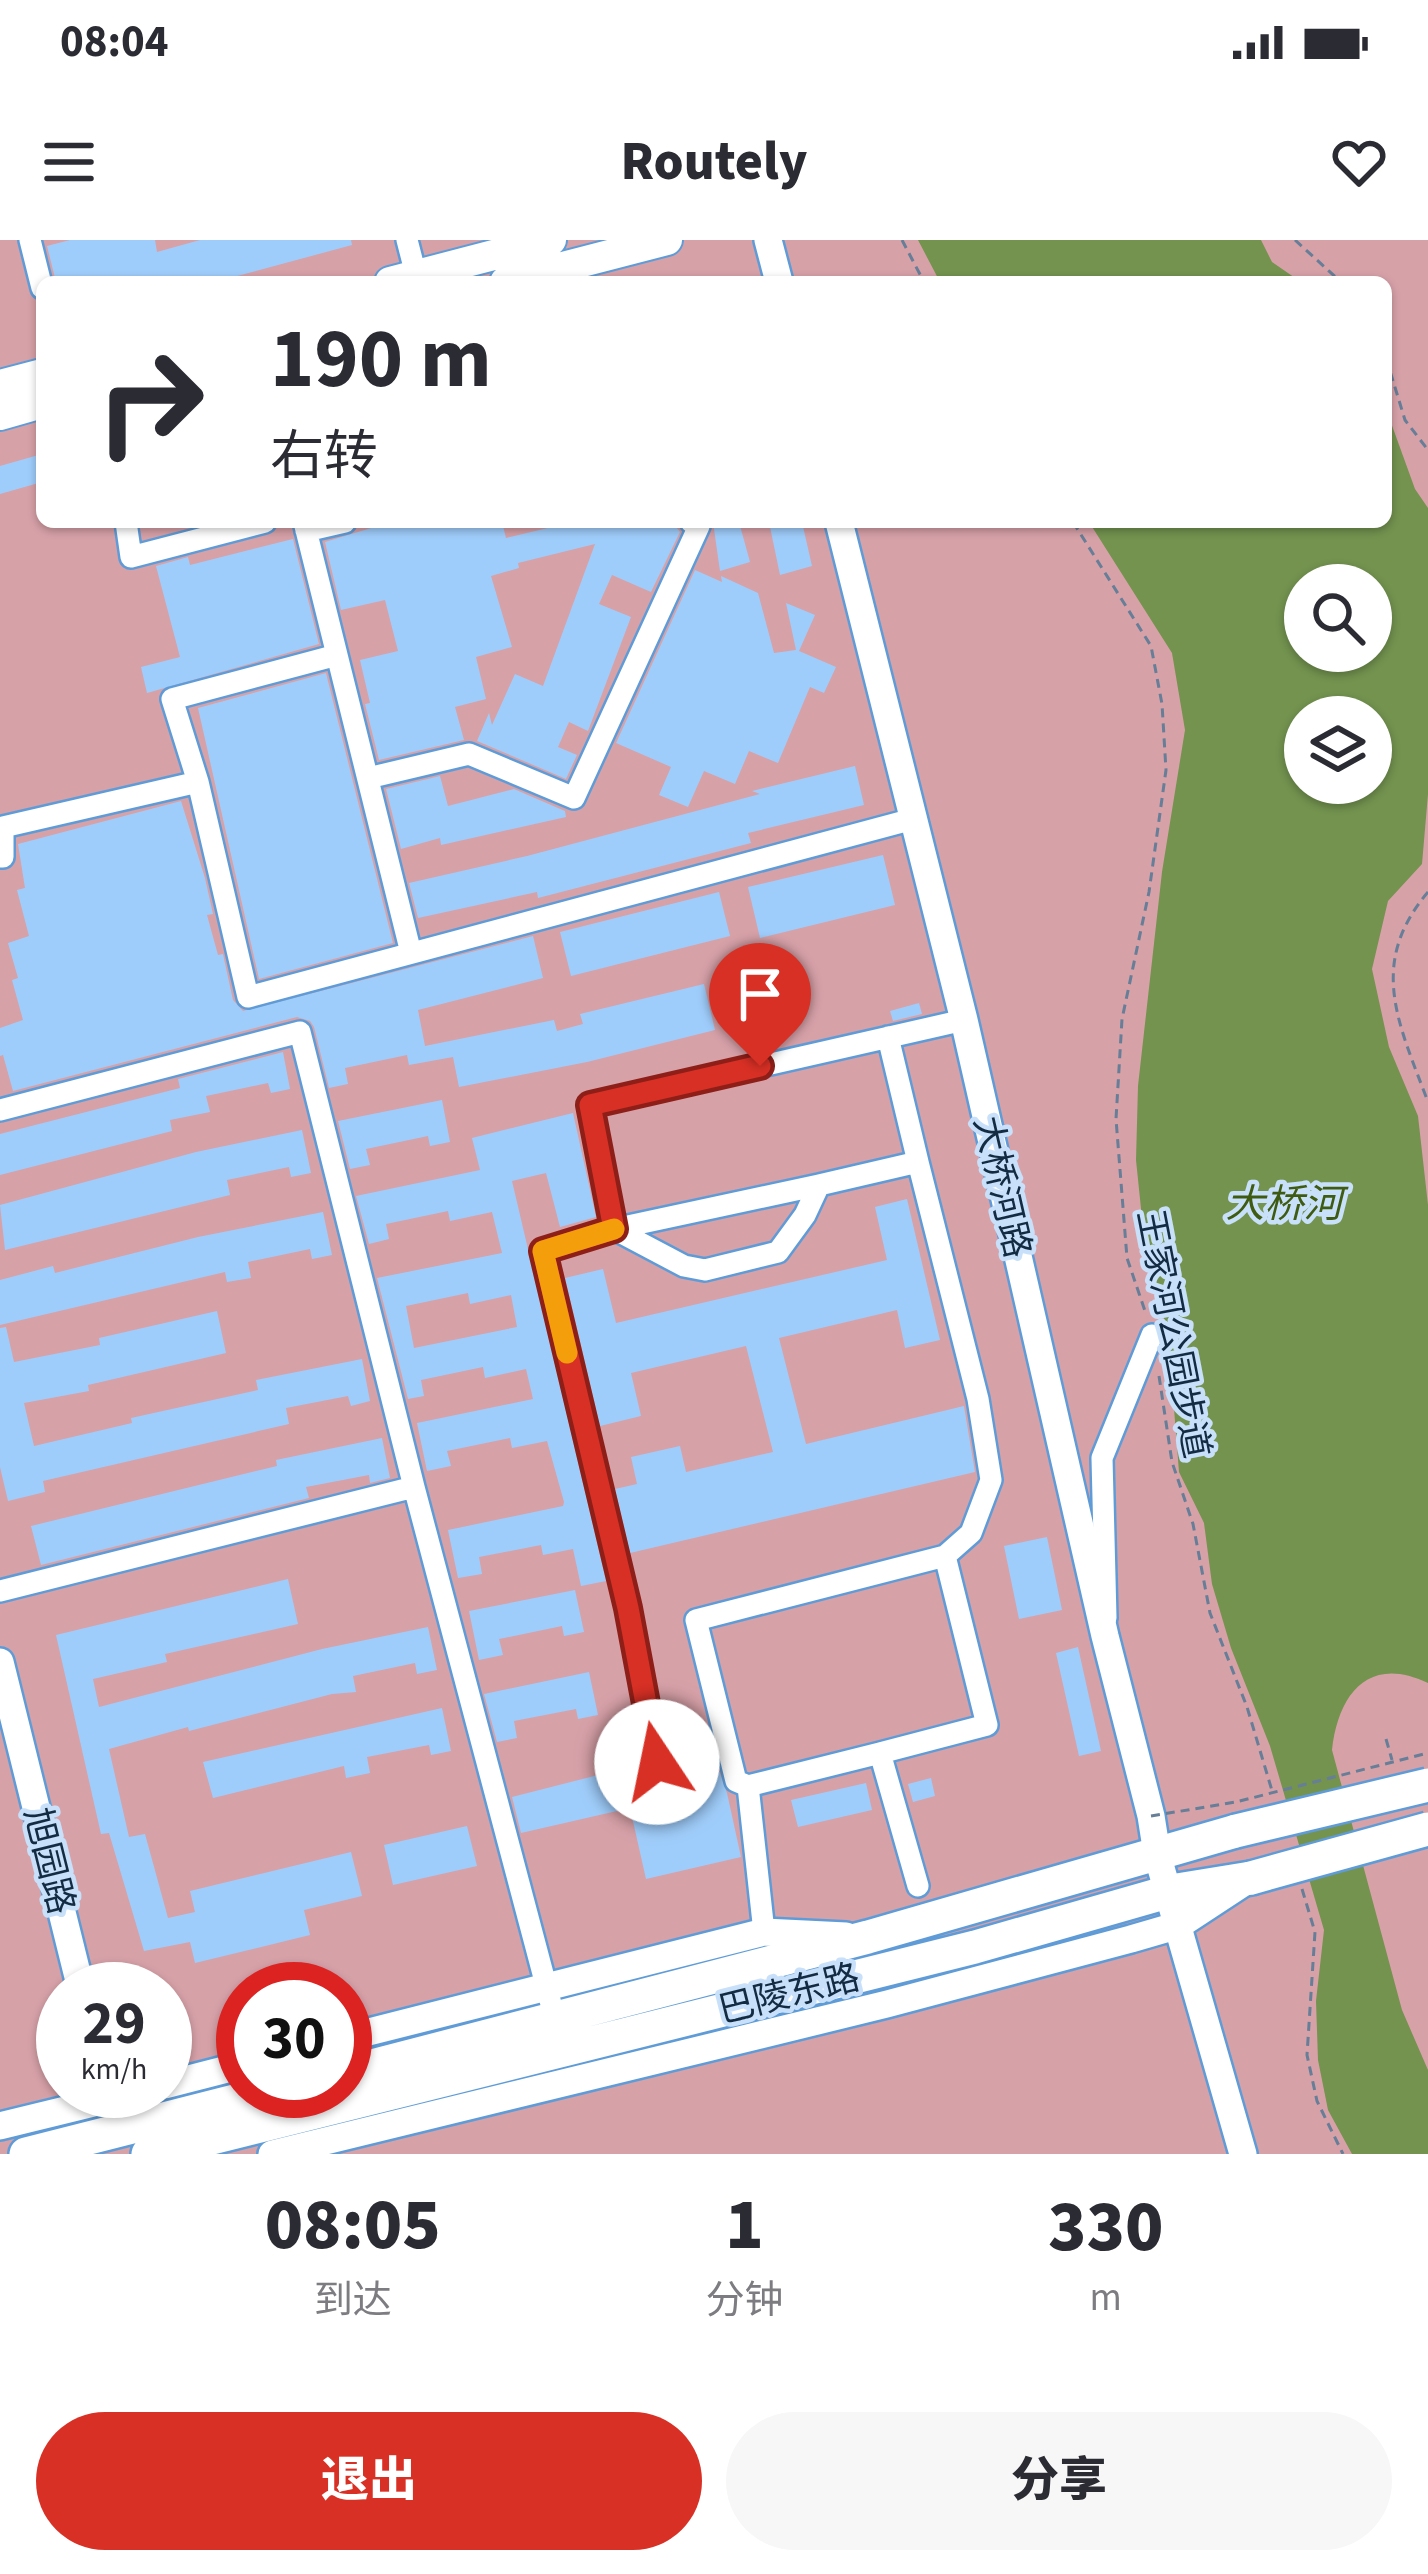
<!DOCTYPE html>
<html lang="zh">
<head>
<meta charset="utf-8">
<style>
  body { margin:0; font-family:"Source Sans 3","Noto Sans SC",sans-serif; background:#f7f7f7; color:#2b2b33; height:100vh; display:flex; flex-direction:column; font-size:45px; white-space:nowrap }
  * { box-sizing:border-box; margin:0 }
  p { font-size:39px; color:#7c7c81 }
  .icon { flex:none; width:66px; height:66px; fill:none; stroke:currentColor; stroke-width:2; stroke-linecap:round; stroke-linejoin:round }
  .map { position:relative; height:1914px; overflow:hidden }
  .drawer { display:flex; flex-direction:column; background:#fff; flex:1 }
  .drawer>* { flex:none }
  .top-card { position:absolute; left:36px; top:36px; width:1356px; height:252px; border-radius:18px; box-shadow:0 3px 9px #0004; background:#fff; color:#2b2b33; overflow:hidden }
  .controls { position:absolute; left:1284px; top:324px; display:grid; gap:24px }
  .controls a { display:grid; place-items:center; width:108px; height:108px; border-radius:50%; background:#fff; box-shadow:0 3px 9px #0004; font-size:60px }
  .speed { position:absolute; left:36px; top:1722px; display:flex; gap:24px; font-size:60px; font-weight:700; text-align:center }
  .speed>* { display:grid; place-content:center; width:156px; height:156px; border-radius:50%; background:#fff; box-shadow:0 3px 9px #0004; line-height:1 }
  .speed small { font-size:30px; font-weight:400 }
  .speed .limit { border:18px solid #d22; background:#fff; color:#111 }
  .pin { position:absolute; display:grid; place-items:center; width:102px; height:102px; color:#fff; margin:-123px -51px; border-radius:50% 50% 50% 0; rotate:-45deg; box-shadow:0 0 12px #0007 }
  .pin .icon { rotate:45deg }
  .me { position:absolute; width:132px; margin:-66px; rotate:349deg; stroke-linejoin:round; filter:drop-shadow(0 0 9px #0008) }
  .turn { display:flex; align-items:center; gap:42px; height:252px; padding:0 36px; font-size:54px }
  .turn .icon { width:156px; height:156px; stroke-width:2.5 }
  .turn b { display:block; font-size:84px; line-height:102px }
  .eta { display:flex; justify-content:space-evenly; align-items:center; height:204px; text-align:center }
  .eta b { font-size:72px; font-weight:800; line-height:84px }
  .button { display:flex; gap:24px; margin-top:auto; padding:24px 36px }
  .button a { flex:1; height:138px; border-radius:72px; background:#d93025; color:#fff; font-size:48px; font-weight:800; line-height:138px; text-align:center }
  .button a+a { background:#f7f7f7; color:#2b2b33 }
  .status { display:flex; justify-content:space-between; align-items:center; height:84px; padding:0 60px; background:#fff; direction:ltr }
  .status svg { height:33px; fill:currentColor }
  header { display:flex; justify-content:space-between; align-items:center; height:156px; padding:0 36px; background:#fff; font-size:54px; font-weight:800 }
  .map>svg:first-child { display:block }
</style>
</head>
<body>
<div class="status"><b>08:04</b><svg viewBox="0 0 49 12"><path d="M0 12V9h3v3zM5 12V6h3v6zM10 12V3h3v9zM15 12V0h3v12zM26 1h20v11H26zM47 4h2v5h-2z"/></svg></div>
<header><svg class="icon" aria-label="menu" viewBox="0 0 24 24"><path d="M4 6h16M4 12h16M4 18h16"/></svg>Routely<svg class="icon" aria-label="heart" viewBox="0 0 24 24"><path d="M12 20l-8-8c-3-5 5-10 8-4 3-6 11-1 8 4z"/></svg></header>
<div class="map">
<svg width="1428" height="1914" viewBox="0 0 1428 1914">
  <rect width="100%" height="100%" fill="#c8e0f9"/>
  <path fill="#d7a1a8" fill-rule="evenodd" d="M0 0H1428V1914H0ZM42 42H1386V282H42ZM1305 345H1371V411H1305ZM1305 477H1371V543H1305ZM63 1749H165V1851H63ZM243 1749H345V1851H243Z"/>
  <path fill="#73934f" fill-rule="evenodd" d="M918 0H1261L1272 22 1301 42H940Z
    M1386 169 1415 249 1428 268V554L1422 624 1388 661 1372 729 1389 807 1418 876 1428 965V1443C1368 1414 1338 1455 1332 1510L1402 1770 1428 1830V1914H1352L1328 1870 1318 1820 1316 1761 1324 1690 1270 1506 1231 1408 1212 1344 1204 1283 1179 1232 1168 1092 1146 1017 1136 920 1138 846 1162 632 1185 490 1172 413 1089 282H1386ZM1305 345H1371V411H1305ZM1305 477H1371V543H1305Z"/>
  <path fill="#9fcdfb" fill-rule="evenodd" d="M70 0H155L157 12 200 0H351L352 5 215 42H56L47 6Z
    M42 214V242L0 254V226Z
    M391 282H502L506 298 573 282H665L677 288 680 292 651 352 612 335 599 364 631 377 588 491 569 482 558 507 577 515 566 539 477 501 489 473 492 485 515 434 543 446 595 304 518 323 519 328 491 336 512 407 476 417 486 459 455 467 464 500 379 520 365 464 370 463 360 420 398 411 385 360 341 370 325 302Z
    M713 282H739L750 322 720 331Z
    M769 282H802L812 326 780 335Z
    M293 299 319 404 147 453 141 427 180 417 156 326 188 317 190 325Z
    M695 330 722 342 721 336 758 353 774 413 796 410 786 363 815 375 799 411 836 427 824 453 810 447 778 523 749 511 735 544 704 531 688 567 659 555 671 527 616 503Z
    M326 433 393 703 259 739 198 468Z
    M855 526 864 565 748 593 751 603 538 658 537 652 418 678 409 643 527 616 760 554 752 551Z
    M440 536 448 566 514 549 565 571 566 577 441 605 440 598 401 609 386 549Z
    M181 561 205 638 213 674 207 675 218 715 223 714 233 760 243 771 533 696 543 738 418 770 425 806 554 780 557 791 583 784 580 774 704 744 715 790 587 822 459 847 453 817 409 825 407 815 345 828 348 844 329 848 314 787 310 781 297 777 13 851 3 815 0 816V788L23 780 12 740 18 738 8 703 29 696 17 650 25 648 18 604Z
    M883 615 895 665 760 698 748 647Z
    M719 652 730 696 571 736 560 692Z
    M919 763 922 774 893 781 890 771Z
    M283 812 290 849 271 853 268 843 206 856 210 872 170 880 172 891 0 935V894L180 848 178 839Z
    M442 860 450 902 430 906 428 896 366 909 370 925 350 929 338 881Z
    M573 873 596 977 560 987 546 933 512 941 606 1341 581 1346 573 1309 543 1315 541 1305 479 1317 482 1334 458 1338 448 1290 563 1266 564 1262 547 1201 512 1208 510 1198 447 1211 451 1226 427 1231 417 1183 533 1159 526 1129 485 1138 483 1127 421 1140 424 1156 408 1159 377 1038 502 1013 492 972 450 981 448 971 386 984 389 999 369 1004 356 956 480 930 472 898ZM468 1053 470 1064 511 1055 517 1087 414 1108 406 1066Z
    M302 890 311 933 291 937 289 927 227 940 230 955 5 1010 0 965 196 912Z
    M907 959 940 1100 905 1108 897 1070 779 1098 806 1204 964 1166 975 1232 630 1313 615 1249 637 1244 631 1217 680 1206 686 1232 773 1212 746 1106 631 1133 641 1176 600 1186 565 1038 603 1029 616 1083 887 1020 875 967Z
    M323 972 332 1015 312 1019 310 1009 248 1022 251 1038 227 1042 225 1032 0 1085V1040L53 1026 55 1033 198 997Z
    M217 1071 226 1113 88 1145 89 1151 24 1163 34 1206 132 1183 131 1178 258 1150 256 1140 362 1119 370 1161 351 1166 348 1156 286 1168 289 1184 43 1241 45 1252 8 1261 0 1227V1088L6 1087 14 1122 100 1105 99 1098Z
    M382 1198 390 1238 370 1243 369 1235 306 1247 309 1258 41 1325 31 1286 277 1226 276 1220Z
    M1047 1297 1062 1370 1019 1379 1004 1306Z
    M288 1339 298 1384 165 1414 167 1422 93 1439 99 1467 322 1409 428 1387 437 1430 417 1434 415 1423 353 1436 356 1452 332 1454 189 1491 188 1487 109 1509 129 1597 145 1594 168 1678 195 1672 190 1651 351 1612 362 1656 304 1670 310 1695 195 1723 190 1702 144 1711 109 1593 101 1594 56 1395Z
    M575 1350 584 1392 564 1396 562 1386 499 1399 503 1415 479 1420 469 1371Z
    M1078 1407 1101 1511 1079 1516 1056 1413Z
    M589 1432 598 1475 578 1479 576 1469 514 1481 517 1498 497 1502 484 1454Z
    M442 1468 451 1511 431 1515 429 1505 367 1517 370 1533 346 1538 344 1526 213 1558 203 1522Z
    M717 1525 727 1553 741 1617 646 1639 630 1568 521 1593 512 1557 606 1533 609 1550Z
    M931 1538 935 1556 913 1562 908 1544Z
    M866 1543 872 1570 798 1587 791 1560Z
    M467 1586 477 1626 393 1645 384 1605Z"/>
  <g fill="none" stroke-linecap="round" stroke-linejoin="round">
    <defs>
      <path id="minor" d="M30 0 42 48
        M407 0 416 35
        M126 282 131 317 265 282
        M304 282 411 713
        M306 291 345 282
        M368 538 469 514 574 558 699 286 691 282
        M198 542 172 459 337 415
        M0 617H3V587L198 542 248 757 913 579
        M888 797 918 922 819 945 805 975 778 1012 705 1030 684 1026 614 989 590 865 964 780
        M0 870 300 792 414 1247 555 1779
        M918 922 978 1159 991 1240 971 1293 945 1316
        M0 1351 414 1247
        M1106 1378 1102 1218 1152 1095
        M727 1506 657 1522 628 1368 543 1011 614 989 819 945
        M748 1546 880 1513
        M764 1692 748 1546 736 1541 696 1380 945 1316 987 1485 880 1513 918 1646"/>
      <path id="tertiary" d="M768 0 779 42
        M839 282 964 780 1105 1396 1151 1576 1157 1614 1243 1914
        M0 1422 81 1749
        M345 1798 764 1692 846 1696
        M165 1845 243 1825
        M0 1886 143 1851
        M272 1914 887 1764 1131 1699 1179 1685 1246 1641"/>
      <path id="secondary" d="M390 42 551 0
        M505 42 667 0
        M0 145 42 134
        M0 175 42 163"/>
      <path id="primary" d="M345 1833 868 1697 1236 1591
        M26 1914 274 1851
        M148 1914 975 1707 1171 1651 1251 1638"/>
    </defs>
    <use href="#minor" stroke="#5f9cd7" stroke-width="26"/>
    <use href="#tertiary" stroke="#5f9cd7" stroke-width="32"/>
    <use href="#secondary" stroke="#5f9cd7" stroke-width="34"/>
    <use href="#primary" stroke="#5f9cd7" stroke-width="38"/>
    <path stroke="#667e97" stroke-width="3" stroke-dasharray="9 6" stroke-linecap="butt" d="M902 0 924 42
      M1295 0 1341 42
      M1386 118 1405 180 1428 210
      M1073 282 1151 406 1162 464 1166 530 1149 652 1122 779 1116 879 1127 1018 1146 1074
      M1428 652C1367 724 1399 784 1428 862
      M1159 1136 1172 1222 1193 1284 1210 1373 1247 1467 1273 1554
      M1386 1499 1392 1520
      M1302 1649 1315 1692 1307 1815 1317 1861 1343 1914"/>
    <use href="#minor" stroke="#fff" stroke-width="21"/>
    <use href="#tertiary" stroke="#fff" stroke-width="27"/>
    <use href="#secondary" stroke="#fff" stroke-width="30"/>
    <use href="#primary" stroke="#fff" stroke-width="33"/>
    <defs>
      <path id="primary-bridge" d="M1236 1591 1428 1545
        M1251 1638 1428 1589"/>
    </defs>
    <use href="#primary-bridge" stroke="#5f9cd7" stroke-width="38" stroke-linecap="butt"/>
    <path stroke="#667e97" stroke-width="3" stroke-dasharray="9 6" stroke-linecap="butt" d="M1151 1576 1236 1562 1428 1513"/>
    <use href="#primary-bridge" stroke="#fff" stroke-width="33"/>
  </g>
  <g fill="none" stroke-linecap="round" stroke-linejoin="round">
    <defs>
      <path id="route" d="M657 1522 628 1368 543 1011 614 989 590 865 760 826"/>
    </defs>
    <use href="#route" stroke="#8d1f18" stroke-width="30"/>
    <use href="#route" stroke="#d93025" stroke-width="21"/>
    <path stroke="#f59e0b" stroke-width="21" d="M567 1113 543 1011 614 989"/>
  </g>
  <g text-anchor="middle" dominant-baseline="central" stroke-width="9" stroke-linejoin="round" paint-order="stroke">
    <g font-size="36" fill="#132c44" stroke="#c8e0f9">
      <text transform="translate(1002 947) rotate(77)">大桥河路</text>
      <text transform="translate(1173 1094) rotate(79)">王家河公园步道</text>
      <text transform="translate(49 1621) rotate(76)">旭园路</text>
      <text transform="translate(789 1754) rotate(-14)">巴陵东路</text>
    </g>
    <g font-size="39" font-style="italic" fill="#3e5b11" stroke="#c8e0f9">
      <text x="1284" y="965">大桥河</text>
    </g>
  </g>
</svg>
<div class="controls">
<a><svg class="icon" aria-label="search" viewBox="0 0 24 24"><circle cx="10" cy="10" r="6"/><path d="M15 15l6 6"/></svg></a>
<a><svg class="icon" aria-label="layers" viewBox="0 0 24 24"><path d="M12 4l9 5-9 5-9-5zM3 14l9 5 9-5"/></svg></a>
</div>
<div class="speed"><div>29<small>km/h</small></div><div class="limit">30</div></div>
<div class="pin" style="left:760px;top:826px;background:#d93025"><svg class="icon" aria-label="arrive" viewBox="0 0 24 24"><path d="M6 21V4h12l-3 4 3 4H6"/></svg></div>
<svg class="me" style="left:657px;top:1522px" viewBox="-20 -20 40 40"><circle r="19" fill="#fff"/><path d="M0-13L10 11 0 6-10 11z" fill="#d93025"/></svg>
<div class="top-card">
<div class="turn"><svg class="icon" aria-label="right" viewBox="0 0 24 24"><path d="M7 20v-9h11M14 6l5 5-5 5"/></svg><div><b>190 m</b>右转</div></div>
</div>
</div>
<section class="drawer">
<div class="eta">
<div><b>08:05</b><p>到达</p></div>
<div><b>1</b><p>分钟</p></div>
<div><b>330</b><p>m</p></div>
</div>
<div class="button"><a>退出</a><a>分享</a></div>
</section>
</body>
</html>
